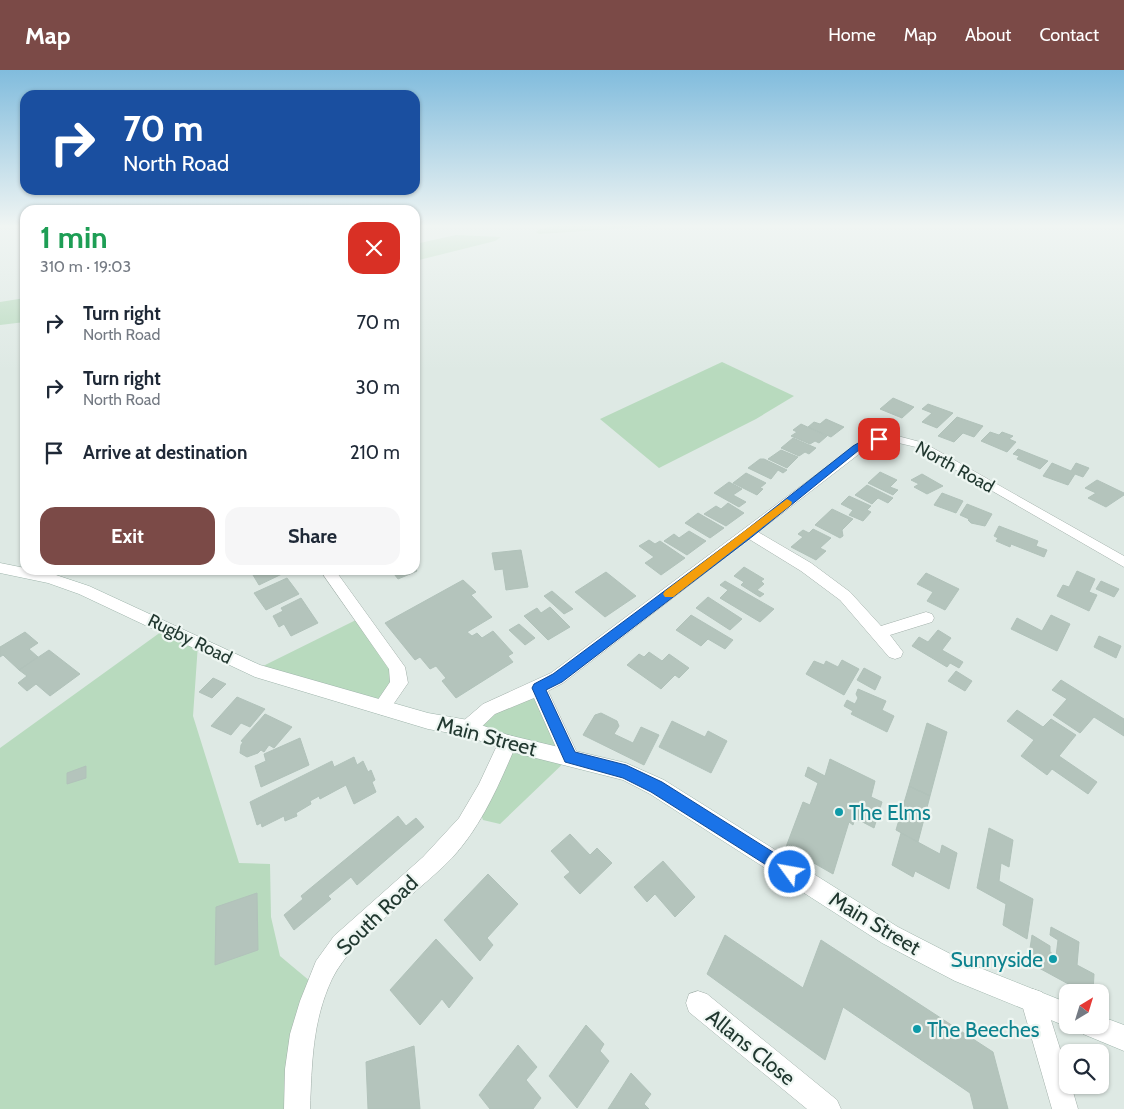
<!DOCTYPE html>
<html lang="en">
<head>
<meta charset="utf-8">
<style>
  body { margin:0; font-family:Cabin,sans-serif; background:#f6f6f7; color:#1f2937; height:100vh; display:flex; flex-direction:column; font-size:19px; white-space:nowrap }
  * { box-sizing:border-box; margin:0 }
  p { font-size:16px; color:#747a83 }
  .icon { flex:none; width:28px; height:28px; fill:none; stroke:currentColor; stroke-width:2; stroke-linecap:round; stroke-linejoin:round }
  .map { position:relative; flex:1; overflow:hidden }
  .side { position:absolute; left:20px; top:135px; width:400px; height:370px; display:flex; flex-direction:column; background:#fff; border-radius:15px; box-shadow:0 1px 4px #0004 }
  .side>* { flex:none }
  .top-card { position:absolute; left:20px; top:20px; width:400px; height:105px; border-radius:15px; box-shadow:0 1px 4px #0004; background:#1a4fa0; color:#fff; overflow:hidden }
  .needle { width:32px; rotate:38deg }
  .buttons { position:absolute; left:1059px; top:914px; display:grid; gap:10px }
  .buttons a { display:grid; place-items:center; width:50px; height:50px; border-radius:10px; background:#fff; box-shadow:0 1px 4px #0004; font-size:25px }
  .pin { position:absolute; display:grid; place-items:center; width:42px; height:42px; color:#fff; margin:-21px; border-radius:10px; box-shadow:0 2px 8px #0006 }
  .me { position:absolute; width:55px; margin:-28px; rotate:302deg; stroke-linejoin:round; filter:drop-shadow(0 0 4px #0008) }
  .turn { display:flex; align-items:center; gap:18px; height:105px; padding:0 20px; font-size:22px }
  .turn .icon { width:65px; height:65px; stroke-width:2.5 }
  .turn b { display:block; font-size:35px; line-height:42px }
  .round { display:grid; place-items:center; flex:none; width:52px; height:52px; border-radius:15px; background:#f6f6f7 }
  .summary { display:flex; align-items:center; justify-content:space-between; height:85px; padding:0 20px }
  h1 { font-size:30px; font-weight:800; line-height:38px; color:#1e9e55 }
  .cta { display:flex; gap:10px; margin-top:auto; padding:10px 20px }
  .cta a { flex:1; height:58px; border-radius:15px; background:#7b4a47; color:#fff; font-size:20px; font-weight:800; line-height:58px; text-align:center }
  .cta a+a { background:#f6f6f7; color:#1f2937 }
  ul { padding:0; list-style:none }
  li { display:flex; align-items:center; gap:15px; height:65px; padding:0 20px }
  li div { flex:1 }
  li b { display:block; font-size:19px }
  li em { font-style:normal }
  header { display:flex; align-items:center; gap:30px; box-sizing:border-box; height:70px; padding:0 25px; background:#7b4a47; color:#fff }
  header strong { font-size:24px }
  nav { display:flex; gap:28px; margin-inline-start:auto; font-size:18px }
  .map>svg:first-child { display:block }
</style>
</head>
<body>
<header>
<strong>Map</strong>
<nav><a>Home</a><a>Map</a><a>About</a><a>Contact</a></nav>
</header>
<div class="map">
<svg width="1124" height="1039" viewBox="0 0 1124 1039">
  <rect width="100%" height="100%" fill="#dee9e4"/>
  <path fill="#b8dabe" d="M566 155H673L539 164 536 162 542 158Z
    M456 165 501 167 495 171 415 191V174Z
    M25 228V252L0 255V232Z
    M722 292 794 326 756 349 659 398 600 349Z
    M360 548 397 597 382 637 255 600Z
    M165 559 198 574 193 646 239 793 270 794 271 847 280 886 317 917 297 1039H0V678Z
    M538 618 570 687 500 754 483 750 478 737 508 673 468 658Z"/>
  <path fill="#b4c4bc" stroke="#b1c2ba" d="M893 328 914 337 902 348 880 339Z
    M928 334 953 343 937 358 922 352 932 343 922 339Z
    M957 347 983 356 974 367 963 363 954 372 938 366Z
    M826 349 844 357 831 367 808 357 814 352 820 354Z
    M801 354 827 366 819 373 815 371 810 374 791 366 797 362 793 360Z
    M990 362 999 365 1002 362 1013 366 1009 369 1016 372 1007 382 981 371Z
    M793 368 816 378 809 384 805 382 799 386 781 378Z
    M1018 379 1048 391 1040 399 1017 389 1019 386 1013 384Z
    M781 380 798 387 787 398 768 389Z
    M760 389H764L787 400 783 403 778 400 771 409 748 398Z
    M1052 393 1071 401 1076 393 1089 398 1083 407 1075 404 1068 415 1043 406Z
    M880 402 897 410 890 417 898 420 893 425 868 413Z
    M746 403 766 413 760 418 763 419 757 425 733 413Z
    M922 404 943 416 927 424 914 417 919 414 911 410Z
    M1097 410 1124 423V425L1106 437 1088 428 1096 423 1085 418Z
    M729 412 742 419 733 425 746 432 739 437 714 423Z
    M867 415 893 428 888 433 878 428 872 434 855 425Z
    M942 423 963 431 956 443 934 435Z
    M849 426 871 436 867 440 871 442 863 451 849 445 853 440 841 434Z
    M728 433 744 443 726 456 704 444 716 436 721 439Z
    M967 434 992 444 985 456 971 453 968 450 969 449 960 445Z
    M832 439 853 449 842 460 843 466 840 468 815 455Z
    M698 443 724 458 710 468 685 453Z
    M999 456 1038 471 1036 476 1047 480 1044 487 1011 474 1010 477 996 471 998 468 994 466Z
    M813 459 831 468 820 478 826 481 816 490 791 477 803 467 798 464 803 460 809 463Z
    M689 461 706 471 687 485 664 471 674 464 679 468Z
    M649 470 655 474 660 471 685 488 661 505 645 493 654 487 639 476Z
    M521 480 528 517 506 520 503 499 495 500 492 483Z
    M744 497 764 509 761 511 764 514 757 520 764 524 760 527 741 515 744 512 734 506Z
    M415 498 417 501 398 509 391 500H415Z
    M250 500H282L284 503 259 515Z
    M1077 501 1095 509 1089 522 1097 525 1089 541 1057 526 1063 515 1069 517Z
    M606 502 636 526 605 547 575 522Z
    M926 503 959 519 945 540 927 531 933 522 917 514Z
    M287 508 299 524 266 540 254 523Z
    M463 510 476 522 471 525 492 547 467 562 472 566 477 563 482 568 493 561 513 583 508 586 513 592 456 628 442 611 446 608 436 596 430 599 420 587 415 590 385 553Z
    M725 511 774 539 760 552 720 528 728 520 720 515Z
    M1101 511 1119 519 1114 527 1096 519Z
    M552 521 573 539 564 544 544 526Z
    M708 527 742 549 730 560 696 538Z
    M301 528 318 553 291 566 284 554 279 557 273 546 283 541 281 538Z
    M550 537 570 557 548 570 524 546 537 538 541 543Z
    M691 545 733 570 725 579 708 569 701 576 676 560Z
    M1051 545 1070 554 1057 581 1011 559 1017 548 1042 561Z
    M519 554 535 568 525 575 509 560Z
    M938 560 951 568 942 580 963 592 959 598 950 593 947 597 912 576 919 567 928 572Z
    M25 562 38 573 29 579 38 587 19 600 3 585 0 587V577Z
    M1099 566 1121 576 1116 588 1094 577Z
    M49 580 80 604 50 626 36 614 27 621 18 613 27 606 19 600Z
    M649 582 662 591 669 584 689 598 679 608 675 605 661 619 627 595 639 584 644 587Z
    M842 590 859 599 844 625 806 604 814 591 824 595 826 591 838 597Z
    M864 598 881 607 875 620 857 610Z
    M956 601 972 611 965 621 948 611Z
    M213 608 226 614 212 628 199 622Z
    M1061 610 1124 649V666L1094 647 1080 663 1053 645 1067 629 1052 620Z
    M858 619 886 631 882 640 894 646 887 662 851 644 853 641 844 636 847 630 855 634 858 628 856 624Z
    M237 627 265 639 250 657 241 653 231 665 211 656Z
    M1017 640 1043 657 1051 649 1076 665 1059 686 1097 712 1088 724 1052 699 1047 705 1021 686 1034 670 1007 651Z
    M601 643 617 651 619 656 614 664 633 673 641 657 659 665 644 695 583 665 595 645Z
    M265 644 292 657 274 678 269 675 264 682 261 680 258 683 247 687 240 683 241 675 243 672 241 671Z
    M672 651 705 667 708 661 727 671 711 703 659 677Z
    M927 653 947 662 930 726 909 716Z
    M300 668 309 695 261 717 255 696 266 691 264 684Z
    M354 687 357 695 363 691 368 702 371 700 375 710 372 712 376 722 354 734 346 715 320 729 319 726 310 731 311 734 296 743 297 746 285 751 284 746 262 757 261 753 257 755 250 732 332 691 334 697Z
    M830 689 875 711 871 727 882 732 874 758 855 748 853 755 849 752 833 804 786 777 803 732 810 735 818 713 805 706 808 697 825 706Z
    M86 696V708L67 714V703Z
    M909 716 930 726 918 772 896 760Z
    M398 746 406 756 416 748 424 757 357 815 351 807 328 826 331 829 294 860 284 845 303 829 301 826Z
    M989 758 1013 770 1009 797 1001 793 999 811 1033 829 1027 869 1003 855 1006 834 977 818Z
    M901 763 940 784 942 775 957 783 949 819 915 801 913 807 892 795Z
    M570 764 590 785 597 778 612 793 580 824 564 807 570 802 551 781Z
    M663 791 695 827 675 847 655 824 647 832 634 817Z
    M488 804 518 834 487 868 493 875 480 891 444 850Z
    M257 823 258 880 215 895 216 837Z
    M1051 857 1079 872 1077 895 1094 904 1093 922H1083L1028 892 1032 865 1050 876V882L1056 886 1058 870 1050 865Z
    M725 865 803 918 821 870 993 982 1008 1039H974L970 1023 843 937 825 990 707 904Z
    M436 869 473 908 449 938 442 929 420 955 390 920Z
    M586 955 604 974 600 981 609 991 577 1038 549 1006Z
    M518 975 537 997 526 1010 541 1028 533 1039H490L479 1025Z
    M414 976 420 1039H368L366 992Z
    M631 1003 651 1024 644 1034 649 1039H608Z"/>
  <g fill="none" stroke-linecap="round" stroke-linejoin="round">
    <defs>
      <path id="street" d="M890 364 924 373 1124 486V497L916 377 890 371 872 374 758 462 811 493 850 522 881 556 926 542 932 544 934 548 932 552 890 565 903 582 901 587 895 589 889 587 840 530 801 501 749 469 563 613 548 621 579 687 577 693 570 696 563 693 534 628 495 644 474 664 468 666 462 664 459 658 462 652 483 634 551 603 864 369Z
        M320 500H335L405 597 408 613 388 642 382 645 376 642 373 637 390 612 389 599Z
        M508 665 515 667 517 673C499 714 483 754 452 788 416 825 354 865 332 909 312 952 312 993 310 1039H284L285 999 290 964 300 931 316 891 334 866 423 787 459 748 479 714 501 667Z
        M1033 919 1042 922 1045 931 1068 1004V1015H1071L1078 1039H1052L1021 931 1024 922Z
        M698 921 707 924 837 1030 841 1039H807L689 942 686 933 689 924Z"/>
      <path id="secondary" d="M0 493 25 498V500L50 503 89 516 260 595 428 643 468 650 508 665 626 693 664 710 898 857 970 894 1068 933V955H1073L1068 957 955 911 882 873 650 724 623 710 508 681 467 666 428 659 255 607 79 524 48 513 0 503Z
        M1100 946 1124 955V981L1083 964 1080 955H1100Z"/>
    </defs>
    <use href="#street" stroke="#a2b0aa" stroke-width="1"/>
    <use href="#secondary" stroke="#9eb4ab" stroke-width="1"/>
    <use href="#street" fill="#fff" fill-rule="evenodd"/>
    <use href="#secondary" fill="#fff" fill-rule="evenodd"/>
  </g>
  <linearGradient id="sky" x2="0" y2="1"><stop stop-color="#81bcdd"/><stop offset="0.52" stop-color="#f0f5f3"/><stop offset="1" stop-color="#f0f5f3" stop-opacity="0"/></linearGradient>
  <rect width="1124" height="300" fill="url(#sky)"/>
  <path fill="#1a73e8" stroke="#114b97" d="M879 366 882 367V371L871 373 859 380 753 466 562 612 546 620 575 682 626 695 662 712 795 796 798 802 795 807 790 810 651 722 623 708 565 692 532 618 534 614 553 604 745 461 853 376 865 369Z"/>
  <path fill="#f59e0b" d="M787 429 792 432 791 435 673 527H665L663 524 665 521Z"/>
  <g fill="#0f9aa8" stroke="#eef6f2" stroke-width="2">
    <circle cx="839" cy="742" r="5"/>
    <circle cx="1053" cy="889" r="5"/>
    <circle cx="917" cy="959" r="5"/>
  </g>
  <g text-anchor="middle" dominant-baseline="central" stroke-width="4.5" stroke-linejoin="round" paint-order="stroke">
    <g font-size="18" fill="#213830" stroke="#eef6f2">
      <text transform="translate(955 397) rotate(29)">North Road</text>
      <text transform="translate(190 569) rotate(26)">Rugby Road</text>
    </g>
    <g font-size="21" fill="#213830" stroke="#eef6f2">
      <text transform="translate(487 666) rotate(15)">Main Street</text>
      <text transform="translate(377 845) rotate(-44)">South Road</text>
      <text transform="translate(875 853) rotate(31)">Main Street</text>
      <text transform="translate(751 977) rotate(39)">Allans Close</text>
    </g>
    <g font-size="21" fill="#0d838f" stroke="#eef6f2" text-anchor="start">
      <text x="849" y="742">The Elms</text>
      <text x="1043" y="889" text-anchor="end">Sunnyside</text>
      <text x="927" y="959">The Beeches</text>
    </g>
  </g>
</svg>
<div class="buttons">
<a><svg class="needle" viewBox="-14 -14 28 28"><path d="M0-13l5 13h-10z" fill="#e53935"/><path d="M0 13l5-13h-10z" fill="#747a83"/></svg></a>
<a><svg class="icon" aria-label="search" viewBox="0 0 24 24"><circle cx="10" cy="10" r="6"/><path d="M15 15l6 6"/></svg></a>
</div>
<div class="pin" style="left:879px;top:369px;background:#d93025"><svg class="icon" aria-label="arrive" viewBox="0 0 24 24"><path d="M6 21V4h12l-3 4 3 4H6"/></svg></div>
<svg class="me" style="left:790px;top:802px" viewBox="-20 -20 40 40"><circle r="17" fill="#1a73e8" stroke="#fff" stroke-width="3"/><path d="M0-11L8 9 0 5-8 9z" fill="#fff"/></svg>
<div class="top-card">
<div class="turn"><svg class="icon" aria-label="right" viewBox="0 0 24 24"><path d="M7 20v-9h11M14 6l5 5-5 5"/></svg><div><b>70 m</b>North Road</div></div>
</div>
<section class="side">
<div class="summary"><div><h1>1 min</h1><p>310 m · 19:03</p></div><a class="round" style="background:#d93025;color:#fff"><svg class="icon" aria-label="close" viewBox="0 0 24 24"><path d="M6 6l12 12M18 6L6 18"/></svg></a></div>
<ul>
<li><svg class="icon" aria-label="right" viewBox="0 0 24 24"><path d="M7 20v-9h11M14 6l5 5-5 5"/></svg><div><b>Turn right</b><p>North Road</p></div><em>70 m</em></li>
<li><svg class="icon" aria-label="right" viewBox="0 0 24 24"><path d="M7 20v-9h11M14 6l5 5-5 5"/></svg><div><b>Turn right</b><p>North Road</p></div><em>30 m</em></li>
<li><svg class="icon" aria-label="arrive" viewBox="0 0 24 24"><path d="M6 21V4h12l-3 4 3 4H6"/></svg><div><b>Arrive at destination</b></div><em>210 m</em></li>
</ul>
<div class="cta"><a>Exit</a><a>Share</a></div>
</section>
</div>
</body>
</html>
